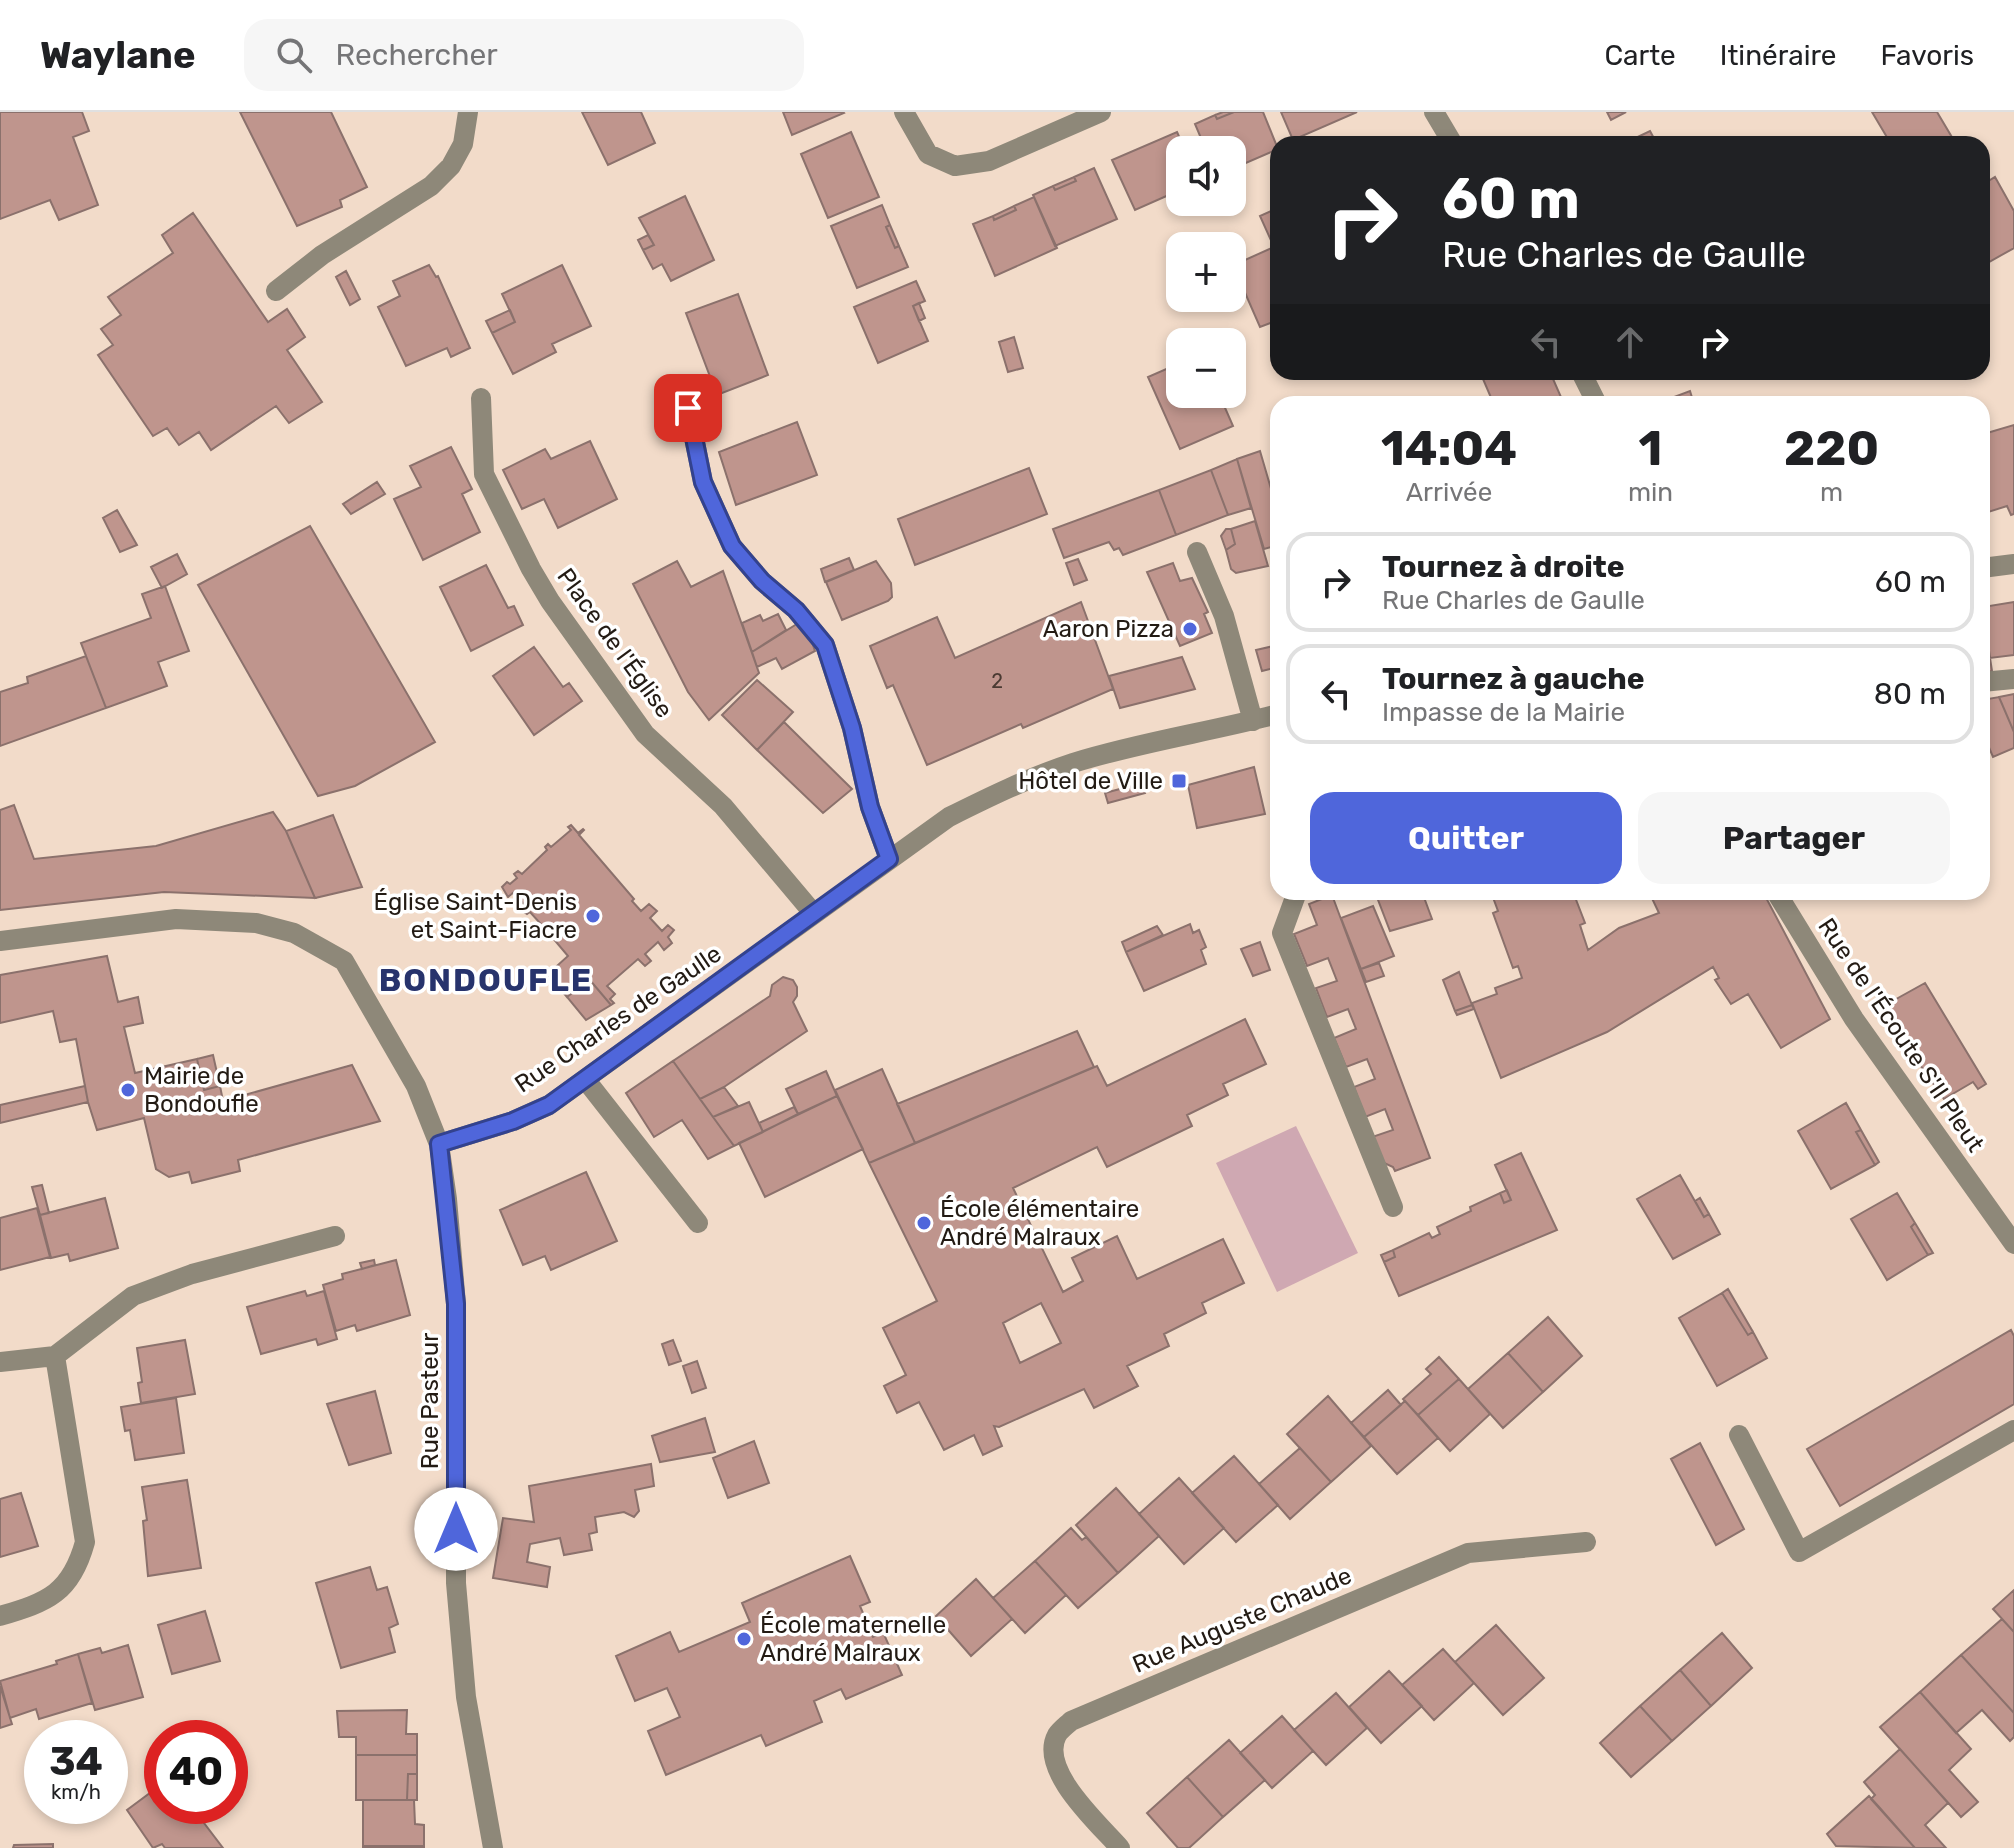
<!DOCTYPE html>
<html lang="fr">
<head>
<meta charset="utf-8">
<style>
  body { margin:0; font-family:Rubik,sans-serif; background:#f6f6f6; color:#202124; height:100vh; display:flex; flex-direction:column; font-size:30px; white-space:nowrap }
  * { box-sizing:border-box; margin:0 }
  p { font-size:26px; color:#757577 }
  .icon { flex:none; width:44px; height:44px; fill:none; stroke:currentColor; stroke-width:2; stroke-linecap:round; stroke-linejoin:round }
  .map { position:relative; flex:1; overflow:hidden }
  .details { position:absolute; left:1270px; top:284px; width:720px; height:504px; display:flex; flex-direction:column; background:#fff; border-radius:24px; box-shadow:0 4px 12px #0003 }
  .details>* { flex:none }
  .banner { position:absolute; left:1270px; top:24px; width:720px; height:244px; border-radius:24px; box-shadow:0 4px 12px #0003; background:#202124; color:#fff; overflow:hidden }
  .buttons { position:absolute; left:1166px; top:24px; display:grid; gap:16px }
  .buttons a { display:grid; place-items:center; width:80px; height:80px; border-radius:16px; background:#fff; box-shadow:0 4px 12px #0003; font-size:40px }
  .speed { position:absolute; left:24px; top:1608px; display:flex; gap:16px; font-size:40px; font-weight:700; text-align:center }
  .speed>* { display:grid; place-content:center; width:104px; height:104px; border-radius:50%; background:#fff; box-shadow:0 4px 12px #0003; line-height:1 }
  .speed small { font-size:20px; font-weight:400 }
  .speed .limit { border:12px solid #d22; background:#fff; color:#111 }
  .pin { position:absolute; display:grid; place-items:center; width:68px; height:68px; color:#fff; margin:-34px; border-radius:16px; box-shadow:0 4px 12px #0006 }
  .me { position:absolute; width:88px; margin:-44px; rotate:0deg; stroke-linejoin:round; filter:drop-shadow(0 0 6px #0008) }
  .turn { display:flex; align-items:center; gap:28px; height:168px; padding:0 40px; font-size:36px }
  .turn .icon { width:104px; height:104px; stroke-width:2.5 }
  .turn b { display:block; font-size:56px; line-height:68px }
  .lanes { display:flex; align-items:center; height:76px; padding:0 40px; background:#0003; justify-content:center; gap:40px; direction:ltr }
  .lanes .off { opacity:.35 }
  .eta { display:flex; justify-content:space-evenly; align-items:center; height:136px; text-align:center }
  .eta b { font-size:48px; font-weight:700; line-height:56px }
  .action { display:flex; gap:16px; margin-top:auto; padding:16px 40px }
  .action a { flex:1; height:92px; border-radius:24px; background:#4f66db; color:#fff; font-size:32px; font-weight:700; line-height:92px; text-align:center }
  .action a+a { background:#f6f6f6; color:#202124 }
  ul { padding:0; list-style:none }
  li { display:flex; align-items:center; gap:24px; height:100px; margin:0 16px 12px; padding:0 24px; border:4px solid #e0e0e0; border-radius:24px }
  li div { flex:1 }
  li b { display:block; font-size:30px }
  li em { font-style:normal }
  header { display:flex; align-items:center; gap:48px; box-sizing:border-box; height:112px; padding:0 40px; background:#fff; border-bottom:2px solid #e0e0e0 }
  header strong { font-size:38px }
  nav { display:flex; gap:44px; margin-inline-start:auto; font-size:28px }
  .search { width:560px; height:72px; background:#f6f6f6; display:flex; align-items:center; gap:20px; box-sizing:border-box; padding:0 28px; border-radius:24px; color:#757577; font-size:30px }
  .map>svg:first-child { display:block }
</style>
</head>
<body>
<header>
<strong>Waylane</strong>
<div class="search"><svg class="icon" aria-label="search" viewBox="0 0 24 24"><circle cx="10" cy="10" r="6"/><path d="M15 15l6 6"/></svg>Rechercher</div>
<nav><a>Carte</a><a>Itinéraire</a><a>Favoris</a></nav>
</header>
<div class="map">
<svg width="2014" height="1736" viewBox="0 0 2014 1736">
  <rect width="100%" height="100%" fill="#f2dbc9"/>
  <path fill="#cfa8b2" d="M1296 1014 1358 1141 1277 1180 1216 1051Z"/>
  <path fill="#bf958d" stroke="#8b716c" stroke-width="2" fill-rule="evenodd" d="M0 0H82L89 19 73 25 98 93 59 108 50 88 0 107Z
    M240 0H331L367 75 340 88 342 95 297 114Z
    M582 0H641L655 31 608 53Z
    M783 0H843L844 1 792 23Z
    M1223 0H1234L1217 7 1215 3Z
    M1234 0H1263L1278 37 1232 57V38H1206L1195 12 1215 3 1217 7Z
    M1281 0H1357L1293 28Z
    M1607 0H1626L1611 8Z
    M1872 0H1937L1953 27 1944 32H1891Z
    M1650 19 1657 32H1623Z
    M851 20 879 85 828 106 801 42Z
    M1177 20 1185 38H1180V78L1135 98 1112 48Z
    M1094 56 1117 107 1055 134 1033 83 1053 74 1055 78 1076 69 1074 65Z
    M1074 65 1076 69 1055 78 1053 74Z
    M1995 65 2014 99V136L1982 154V73Z
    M685 84 714 148 671 169 662 152 653 157 643 138 654 133 639 106Z
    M1034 85 1057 136 995 164 973 112 993 104 994 108 1016 98 1014 94Z
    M882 93 890 113 886 115 895 136 899 134 908 155 857 176 831 114Z
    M1014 94 1016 98 994 108 993 104Z
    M1278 96V208L1260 215 1239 167 1242 166 1236 152 1274 135 1260 104Z
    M193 101 268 210 287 197 305 225 287 238 322 290 289 311 276 294 211 338 199 320 179 333 167 316 153 324 98 243 113 233 101 217 121 203 108 185 173 141 162 123Z
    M890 113 899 134 895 136 886 115Z
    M648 123 654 133 643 138 638 128Z
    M429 153 436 165 438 164 470 236 451 245 447 236 406 254 378 195 400 184 393 169Z
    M562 153 591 214 552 232 556 240 513 262 492 221 515 210 502 182Z
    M346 159 360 187 350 193 336 165Z
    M916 169 925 189 913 194 928 229 878 251 854 195Z
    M738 182 768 263 717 283 686 201Z
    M919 191 925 206 919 209 913 194Z
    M510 198 515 210 492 221 486 209Z
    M1014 225 1023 256 1008 260 999 230Z
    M1180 251V282H1219L1233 314 1180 337 1148 265Z
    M1480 260H1550L1564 292H1501L1492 288Z
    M1690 279 1694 292H1668L1666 288Z
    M1982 308 1987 321 2014 313V402L2011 403 2007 394 1982 402Z
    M797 310 817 363 736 393 719 340Z
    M590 329 617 387 558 416 544 387 522 397 503 358 545 337 551 347Z
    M451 335 472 377 462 382 480 420 423 448 394 387 421 375 410 354Z
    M1260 339 1274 387 1278 386V433L1264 437 1237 347Z
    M1237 347 1251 396 1228 403 1211 358Z
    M1029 356 1047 402 915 453 898 407Z
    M1211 358 1228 403 1176 423 1159 378Z
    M377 370 385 382 351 402 343 392Z
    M1159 378 1176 423 1123 443 1119 436 1114 438 1109 430 1064 446 1053 417Z
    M117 398 137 433 120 440 103 406Z
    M1255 409 1268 454 1236 461 1231 457 1226 438 1235 432 1231 417Z
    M310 414 435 630 355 674 318 684 198 473Z
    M1226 417H1231L1235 432 1226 438 1221 424Z
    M177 442 187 462 162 476 151 455Z
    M849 446 854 458 825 470 821 457Z
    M1078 447 1087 468 1074 473 1066 451Z
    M677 449 691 475 723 459 759 561 709 608 688 580 633 472Z
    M876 449 891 471 892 485 888 489 842 508 826 470Z
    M1173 451 1180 469 1192 466 1208 500 1204 502 1212 521 1180 534 1147 460Z
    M486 453 508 496 514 494 523 513 471 539 440 475Z
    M165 474 189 539 158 550 167 574 106 596 81 531 151 506 142 482Z
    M1081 490 1113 577 1023 616 1021 612 927 653 893 573 887 576 870 534 937 505 955 546Z
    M2014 490V543L1990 546 1983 495Z
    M1982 495 1990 546 1982 548Z
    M778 502 786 518 752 540 742 511 760 503 763 509Z
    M800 510 810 524 815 539 782 557 776 546 757 555 752 540Z
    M1278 533V555L1262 559 1256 538Z
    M534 535 563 575 569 571 582 589 534 623 493 564Z
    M86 544 106 596 0 634V580L28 571 27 565Z
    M1182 545 1195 577 1120 596 1109 564Z
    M1990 546 1992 559 1982 560V548Z
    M757 568 793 600 757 638 722 603Z
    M2014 582V620L1999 585Z
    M1999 585 2014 620V636L1993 645 1982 619V588Z
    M784 610 852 677 823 701 757 638Z
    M1254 655 1265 702 1197 716 1188 673Z
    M1142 671 1145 681 1108 691 1105 681Z
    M14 693 34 747 156 734 273 700 286 719 315 786 164 780 0 798V698Z
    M333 703 362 775 315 786 286 719Z
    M571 713 578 721 583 717 584 718 579 723 634 787 632 789 641 799 649 792 657 799 650 806 662 819 668 813 674 818 668 825 672 831 664 838 658 830 645 842 651 849 645 854 638 847 607 874 615 882 610 887 614 891 611 893 589 867 567 885 548 862 568 844 552 825 549 828 546 824 549 821 530 800 527 802 524 800 527 796 514 780 508 785 502 775 507 770 510 772 517 766 514 762 518 759 522 762 547 738 545 735 548 732 551 735 571 718 568 715Z
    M1375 780H1422L1432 807 1390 819Z
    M1491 780H1573L1585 811 1580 813 1588 838 1619 816 1659 801 1649 780H1763L1830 907 1781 936 1748 882 1731 892 1715 868 1719 866 1713 855 1607 920 1501 966 1472 891 1497 882 1495 876 1522 866 1518 854 1513 856 1493 801 1498 799Z
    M1332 783 1430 1046 1395 1059 1393 1055 1382 1050 1372 1025 1393 1018 1385 997 1365 1005 1354 975 1375 967 1367 947 1346 955 1334 926 1356 917 1348 897 1327 905 1316 876 1337 869 1328 846 1307 854 1294 822 1317 813 1309 792Z
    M1373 794 1394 844 1361 857 1341 806Z
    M1190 812 1193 821 1199 818 1206 835 1201 838 1206 852 1144 879 1126 840Z
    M1157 814 1163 823 1126 840 1122 830Z
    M1260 830 1270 858 1253 864 1241 837Z
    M107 844 118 890 138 885 143 911 124 915 135 961 197 947 204 978 220 974 223 989 352 953 380 1009 238 1048 240 1059 192 1071 189 1060 169 1065 156 1057 144 1006 97 1018 88 990 76 927 60 930 53 899 0 911V863Z
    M1379 851 1384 864 1366 870 1361 857Z
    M1459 860 1472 893 1455 899 1443 868Z
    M783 865 793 868 797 875V884L793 890 807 919 724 975 700 987 673 949 770 884 772 873Z
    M589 867 611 893 586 908 567 885Z
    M1925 871 1986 972 1978 977 1973 970 1944 987 1880 896Z
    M1472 893 1474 897 1457 903 1455 899Z
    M1245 907 1266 952 1223 972 1228 983 1187 1003 1192 1014 1107 1055 1097 1035 1013 1076 1063 1180 1083 1169 1072 1146 1117 1124 1137 1167 1223 1127 1244 1171 1202 1191 1206 1201 1164 1222 1169 1234 1127 1254 1138 1274 1094 1296 1084 1277 999 1315 994 1314 1002 1334 983 1343 974 1323 944 1338 919 1290 897 1301 884 1274 906 1263 883 1216 937 1189 869 1051 1097 954 1107 974ZM1041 1191 1061 1231 1020 1251 1003 1211Z
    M1077 919 1094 955 915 1031 897 992Z
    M213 943 220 974 204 978 197 947Z
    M673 949 713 1005 734 1034 708 1047 682 1008 654 1025 626 981Z
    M882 957 915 1031 869 1051 835 978Z
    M826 959 837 984 798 1002 786 977Z
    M85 974 88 990 0 1011V993Z
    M724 975 738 994 713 1005 700 987Z
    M837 984 863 1037 765 1085 739 1031Z
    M749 990 763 1020 734 1034 713 1005Z
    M1846 991 1861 1018 1856 1020 1875 1053 1831 1077 1798 1019Z
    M794 995 798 1002 763 1020 759 1011Z
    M1861 1018 1879 1050 1875 1053 1856 1020Z
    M1521 1041 1557 1118 1399 1184 1384 1150 1395 1145 1393 1138 1429 1121 1432 1126 1440 1122 1437 1115 1471 1099 1470 1095 1500 1081 1504 1091 1511 1088 1495 1053Z
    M586 1060 617 1129 551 1158 545 1144 523 1153 500 1098Z
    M1680 1063 1704 1105 1709 1102 1720 1122 1673 1147 1637 1087Z
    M42 1073 49 1101 40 1103 32 1075Z
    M1507 1078 1511 1088 1504 1091 1500 1081Z
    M1897 1081 1915 1111 1911 1115 1928 1143 1887 1168 1851 1107Z
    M105 1086 118 1136 70 1149 68 1142 51 1146 40 1103Z
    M1700 1086 1709 1102 1704 1105 1695 1089Z
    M37 1096 50 1145 0 1158V1106Z
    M1915 1111 1933 1141 1928 1143 1911 1115Z
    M1393 1138 1395 1145 1384 1150 1381 1143Z
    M374 1148 375 1153 362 1157 360 1151Z
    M396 1148 410 1203 357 1219 355 1213 336 1219 323 1173 343 1167 342 1162Z
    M1728 1177 1753 1220 1748 1223 1722 1181Z
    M305 1179 307 1184 324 1179 337 1227 318 1233 316 1227 261 1242 247 1195Z
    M1722 1181 1748 1223 1753 1220 1767 1246 1717 1274 1679 1206Z
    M1548 1205 1582 1244 1543 1280 1508 1241Z
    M2011 1218 2014 1224V1292L1840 1394 1807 1337Z
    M185 1228 195 1282 141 1291 138 1271 142 1270 137 1236Z
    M673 1228 681 1249 669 1253 662 1232Z
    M1508 1241 1543 1280 1503 1316 1468 1277Z
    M1439 1245 1459 1267 1418 1303 1403 1287 1431 1262 1426 1257Z
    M697 1249 706 1276 692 1281 683 1254Z
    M1459 1267 1490 1302 1450 1339 1418 1303Z
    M1388 1278 1401 1293 1364 1325 1351 1311Z
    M375 1279 391 1341 349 1353 327 1292Z
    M1328 1284 1371 1334 1331 1370 1287 1322Z
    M176 1286 184 1341 135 1348 130 1318 125 1319 121 1295Z
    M1405 1289 1438 1326 1397 1362 1364 1325Z
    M705 1306 715 1340 660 1350 652 1324Z
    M754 1329 769 1371 728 1386 713 1346Z
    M1700 1331 1744 1417 1716 1433 1671 1347Z
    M1300 1336 1331 1370 1290 1407 1259 1372Z
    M1234 1344 1278 1393 1236 1430 1192 1381Z
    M651 1352 654 1374 635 1378 639 1399 634 1405 624 1400 595 1405 597 1420 589 1422 592 1438 564 1443 560 1426 530 1432 527 1450 550 1455 547 1475 493 1466 503 1406 534 1410 529 1374Z
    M1179 1366 1224 1416 1184 1452 1139 1402Z
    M187 1368 201 1456 148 1464 143 1409 147 1408 142 1375Z
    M1116 1376 1159 1424 1118 1461 1076 1413Z
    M21 1381 38 1434 0 1445V1387Z
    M1071 1416 1082 1428 1086 1425 1118 1461 1078 1496 1035 1449Z
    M850 1444 870 1490 860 1494 873 1525 883 1520 902 1563 846 1587 841 1577 814 1589 822 1610 766 1634 761 1623 666 1663 648 1619 680 1605 667 1576 635 1589 616 1544 670 1520 679 1540 750 1510 742 1491Z
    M1035 1449 1066 1483 1025 1521 993 1486Z
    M370 1455 377 1478 387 1475 398 1512 389 1516 395 1540 341 1556 316 1471Z
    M976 1467 1012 1507 971 1544 936 1504Z
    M2014 1478V1520L1993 1497Z
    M205 1499 220 1549 172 1562 158 1513Z
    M2002 1507 2014 1520V1601L1961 1543Z
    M1496 1513 1544 1566 1503 1603 1455 1550Z
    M1722 1521 1752 1556 1711 1594 1680 1558Z
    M128 1533 143 1585 95 1598 78 1542 100 1536 102 1541Z
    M1443 1537 1474 1571 1434 1608 1402 1573Z
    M78 1542 92 1591 39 1607 36 1597 10 1606 0 1569 57 1552 56 1549Z
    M1961 1543 2014 1601V1625L2010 1629 1982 1598 1956 1621 1920 1580Z
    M1680 1558 1711 1594 1672 1629 1640 1594Z
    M1389 1559 1422 1594 1381 1631 1349 1595Z
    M0 1574 12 1612 0 1616Z
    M1920 1580 1971 1637 1949 1658 1978 1690 1961 1705 1880 1615Z
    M1336 1581 1367 1616 1326 1653 1294 1618Z
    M1640 1594 1672 1629 1631 1665 1600 1631Z
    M407 1598 406 1622H417V1643H356V1625H339L337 1599Z
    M1282 1604 1313 1639 1272 1676 1240 1641Z
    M1229 1628 1265 1668 1223 1705 1187 1665Z
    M1900 1637 1948 1691 1925 1713 1946 1736H1915L1871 1687 1875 1683 1864 1670Z
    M356 1643H417V1662H408L407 1688H356Z
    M408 1662H417V1688H407Z
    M1187 1665 1223 1705 1189 1736H1178L1147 1701Z
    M162 1672V1694H191L223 1736H165L162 1732 153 1736 127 1698Z
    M1869 1684 1879 1695 1915 1736 1836 1734 1827 1722Z
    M363 1688H414L415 1712 424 1713V1734H363Z
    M53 1732V1736H13L14 1733Z
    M363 1734H424V1736H363Z"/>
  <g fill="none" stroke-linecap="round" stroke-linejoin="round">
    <path stroke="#8e8879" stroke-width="20" d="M904 0 928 42 955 54 989 49 1101 0
      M1434 0 1453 32
      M276 179 322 143 431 74 451 54 463 32 468 0
      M1581 260 1597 292
      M481 286 484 362 531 457 550 489 645 622 723 694 814 802
      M688 296 703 370 732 434 762 469 796 498 825 533 852 616 870 695 889 747
      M1197 440 1224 504 1253 609
      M1982 456 2014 452
      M1982 570 2014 567
      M1297 780 1282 821 1393 1095
      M1776 780 1854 907 2014 1132
      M0 829 176 807 256 811 294 821 344 849 416 974 439 1032 447 1087 456 1192V1471L466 1585 493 1736
      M585 967 698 1111
      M439 1032 513 1009 549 993 949 705C989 685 1030 665 1073 651 1140 630 1210 620 1278 602
      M0 1250 55 1244 133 1184 192 1162 335 1124
      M1739 1323 1799 1440 2014 1318
      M0 1504C48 1490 71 1481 85 1430L55 1244
      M1120 1736C1099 1712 1038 1658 1057 1623 1060 1618 1067 1613 1071 1609L1468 1441 1586 1430"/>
  </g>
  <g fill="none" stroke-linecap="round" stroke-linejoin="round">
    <defs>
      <path id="route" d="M456 1417V1192L439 1032 513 1009 549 993 889 747 870 695 852 616 825 533 796 498 762 469 732 434 703 370 688 296"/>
    </defs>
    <use href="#route" stroke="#33428e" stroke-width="20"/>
    <use href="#route" stroke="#4f66db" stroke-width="14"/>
  </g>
  <g fill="#4f66db" stroke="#fff" stroke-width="3">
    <circle cx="1190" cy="517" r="8"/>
    <rect x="1171" y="661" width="16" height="16" rx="4"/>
    <circle cx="593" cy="804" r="8"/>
    <circle cx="128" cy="978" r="8"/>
    <circle cx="924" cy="1111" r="8"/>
    <circle cx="744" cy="1527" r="8"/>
  </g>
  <g text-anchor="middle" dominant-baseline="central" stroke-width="7" stroke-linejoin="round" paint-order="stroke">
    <g font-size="20" fill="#4a3a32">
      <text x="997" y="569">2</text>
    </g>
    <g font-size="24" fill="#231b14" stroke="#fff" text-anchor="end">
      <text x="1174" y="517">Aaron Pizza</text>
      <text x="1163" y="669">Hôtel de Ville</text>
      <text x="577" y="790">Église Saint-Denis<tspan x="577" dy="28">et Saint-Fiacre</tspan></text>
      <text x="144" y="964" text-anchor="start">Mairie de<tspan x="144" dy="28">Bondoufle</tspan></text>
      <text x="940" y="1097" text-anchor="start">École élémentaire<tspan x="940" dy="28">André Malraux</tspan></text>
      <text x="760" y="1513" text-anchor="start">École maternelle<tspan x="760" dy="28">André Malraux</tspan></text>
    </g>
    <g font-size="24" fill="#231b14" stroke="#fff">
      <text transform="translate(615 531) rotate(54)">Place de l'Église</text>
      <text transform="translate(618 907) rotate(-34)">Rue Charles de Gaulle</text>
      <text transform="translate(1901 923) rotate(56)">Rue de l'Écoute S'Il Pleut</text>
      <text transform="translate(430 1289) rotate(-90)">Rue Pasteur</text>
      <text transform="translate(1242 1508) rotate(-23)">Rue Auguste Chaude</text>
    </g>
    <g font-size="32" font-weight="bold" letter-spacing="2" fill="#27336c" stroke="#fff">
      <text x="486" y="868">BONDOUFLE</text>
    </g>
  </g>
</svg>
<div class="buttons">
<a><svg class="icon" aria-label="sound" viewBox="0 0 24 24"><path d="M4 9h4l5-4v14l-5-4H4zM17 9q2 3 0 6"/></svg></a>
<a>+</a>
<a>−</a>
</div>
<div class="speed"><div>34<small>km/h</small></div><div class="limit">40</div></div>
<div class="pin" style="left:688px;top:296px;background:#d93025"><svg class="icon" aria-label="arrive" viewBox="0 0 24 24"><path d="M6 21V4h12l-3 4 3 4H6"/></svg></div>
<svg class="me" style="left:456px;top:1417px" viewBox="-20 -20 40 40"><circle r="19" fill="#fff"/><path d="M0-13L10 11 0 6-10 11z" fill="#4f66db"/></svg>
<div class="banner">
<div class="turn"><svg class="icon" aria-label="right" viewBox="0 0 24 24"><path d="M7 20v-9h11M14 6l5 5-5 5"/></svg><div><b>60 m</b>Rue Charles de Gaulle</div></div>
<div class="lanes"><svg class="icon off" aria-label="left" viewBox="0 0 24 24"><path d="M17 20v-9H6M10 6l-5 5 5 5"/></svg><svg class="icon off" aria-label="ahead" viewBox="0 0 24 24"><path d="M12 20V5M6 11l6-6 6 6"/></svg><svg class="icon" aria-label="right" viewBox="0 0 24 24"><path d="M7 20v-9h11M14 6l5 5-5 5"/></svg></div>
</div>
<section class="details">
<div class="eta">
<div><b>14:04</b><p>Arrivée</p></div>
<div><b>1</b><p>min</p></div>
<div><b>220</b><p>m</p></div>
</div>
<ul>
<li><svg class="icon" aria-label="right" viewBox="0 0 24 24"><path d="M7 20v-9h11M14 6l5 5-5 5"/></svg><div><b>Tournez à droite</b><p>Rue Charles de Gaulle</p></div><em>60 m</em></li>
<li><svg class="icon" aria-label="left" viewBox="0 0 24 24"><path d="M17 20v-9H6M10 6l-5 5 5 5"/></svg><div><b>Tournez à gauche</b><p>Impasse de la Mairie</p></div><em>80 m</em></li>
</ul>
<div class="action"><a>Quitter</a><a>Partager</a></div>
</section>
</div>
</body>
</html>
